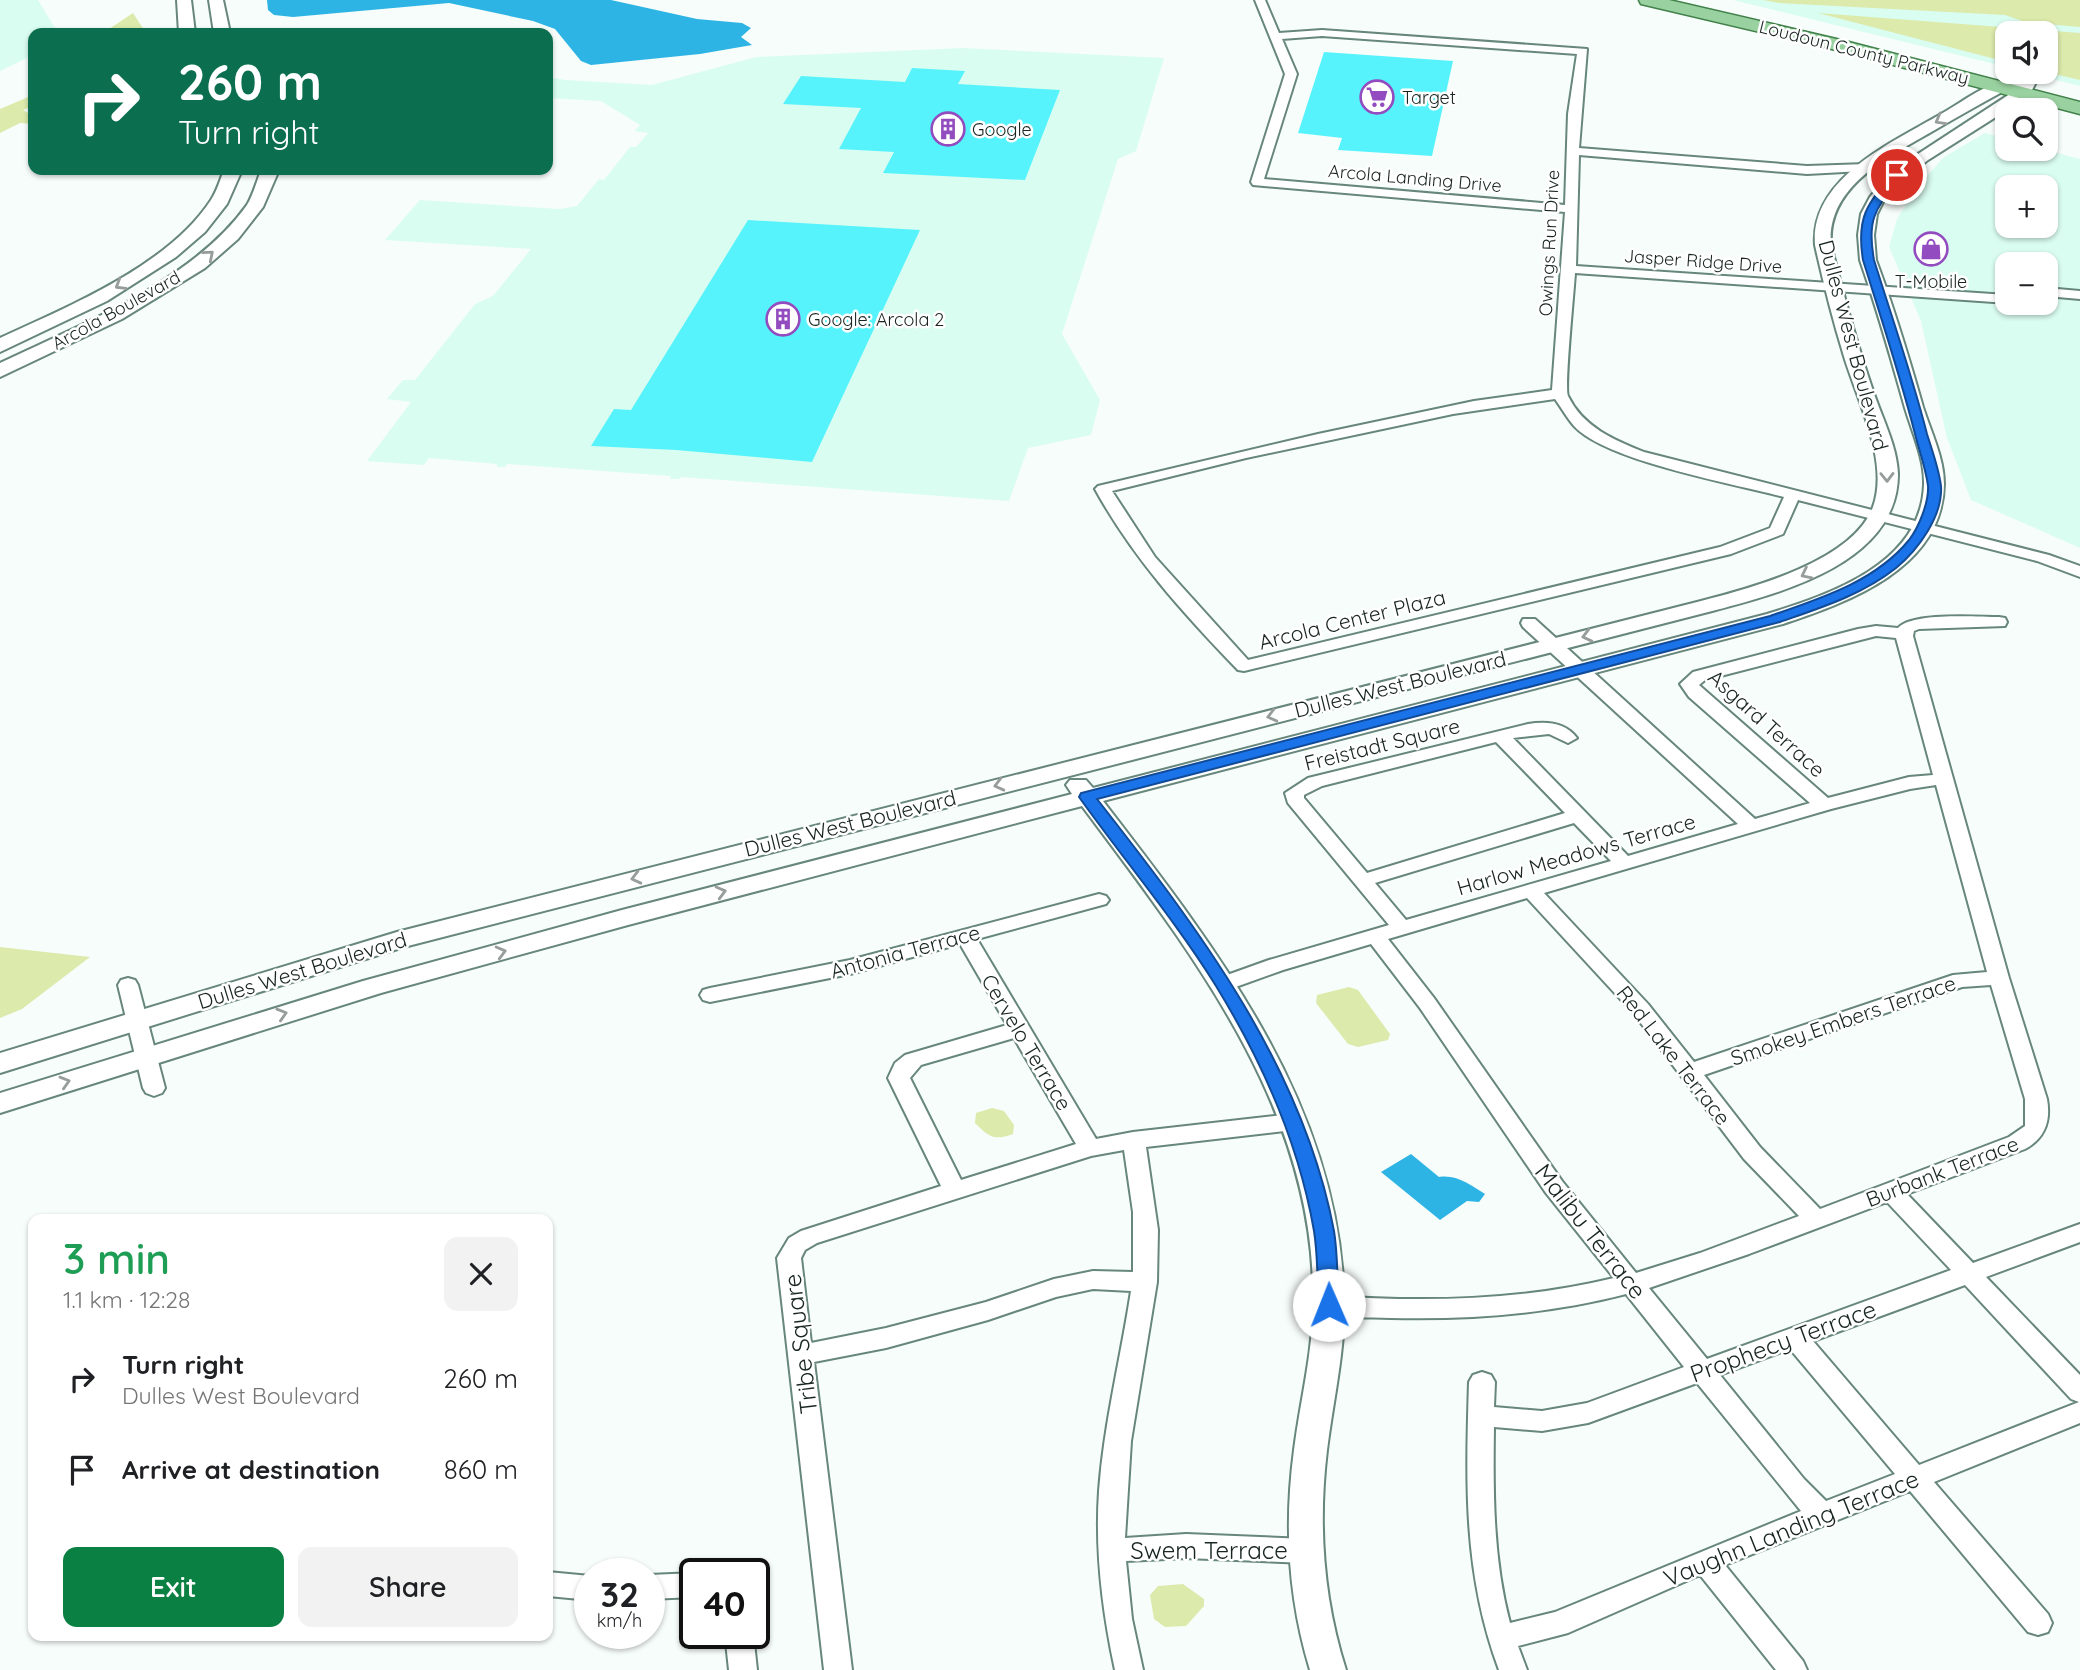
<!DOCTYPE html>
<html lang="en">
<head>
<meta charset="utf-8">
<style>
  body { margin:0; font-family:Quicksand,sans-serif; background:#f2f2f2; color:#202124; height:100vh; display:flex; flex-direction:column; font-size:26px; white-space:nowrap }
  * { box-sizing:border-box; margin:0 }
  p { font-size:23px; color:#757577 }
  .icon { flex:none; width:38px; height:38px; fill:none; stroke:currentColor; stroke-width:2; stroke-linecap:round; stroke-linejoin:round }
  .map { position:relative; flex:1; overflow:hidden }
  .drawer { position:absolute; left:28px; top:1214px; width:525px; height:427px; display:flex; flex-direction:column; background:#fff; border-radius:14px; box-shadow:0 2px 5px #0004 }
  .drawer>* { flex:none }
  .hud { position:absolute; left:28px; top:28px; width:525px; height:147px; border-radius:14px; box-shadow:0 2px 5px #0004; background:#0b6e4f; color:#fff; overflow:hidden }
  .controls { position:absolute; left:1995px; top:21px; display:grid; gap:14px }
  .controls a { display:grid; place-items:center; width:63px; height:63px; border-radius:14px; background:#fff; box-shadow:0 2px 5px #0004; font-size:35px }
  .speed { position:absolute; left:574px; top:1558px; display:flex; gap:14px; font-size:35px; font-weight:700; text-align:center }
  .speed>* { display:grid; place-content:center; width:91px; height:91px; border-radius:50%; background:#fff; box-shadow:0 2px 5px #0004; line-height:1 }
  .speed small { font-size:18px; font-weight:400 }
  .speed .limit { border:4px solid #111; border-radius:10px; background:#fff; color:#111 }
  .pin { position:absolute; display:grid; place-items:center; width:60px; height:60px; color:#fff; margin:-30px; border:4px solid #fff; border-radius:50%; box-shadow:0 2px 7px #0007 }
  .me { position:absolute; width:77px; margin:-38px; rotate:359deg; stroke-linejoin:round; filter:drop-shadow(0 0 5px #0008) }
  .turn { display:flex; align-items:center; gap:24px; height:147px; padding:0 35px; font-size:32px }
  .turn .icon { width:91px; height:91px; stroke-width:2.5 }
  .turn b { display:block; font-size:49px; line-height:60px }
  .round { display:grid; place-items:center; flex:none; width:74px; height:74px; border-radius:14px; background:#f2f2f2 }
  .overview { display:flex; align-items:center; justify-content:space-between; height:119px; padding:0 35px }
  h1 { font-size:42px; font-weight:600; line-height:52px; color:#1e9e55 }
  .action { display:flex; gap:14px; margin-top:auto; padding:14px 35px }
  .action a { flex:1; height:80px; border-radius:14px; background:#0b8043; color:#fff; font-size:28px; font-weight:600; line-height:80px; text-align:center }
  .action a+a { background:#f2f2f2; color:#202124 }
  ul { padding:0; list-style:none }
  li { display:flex; align-items:center; gap:21px; height:91px; padding:0 35px }
  li div { flex:1 }
  li b { display:block; font-size:26px }
  li em { font-style:normal }
  .map>svg:first-child { display:block }
</style>
</head>
<body>
<div class="map">
<svg width="2080" height="1670" viewBox="0 0 2080 1670">
  <rect width="100%" height="100%" fill="#f7fdfb"/>
  <path fill="#dafdf1" fill-rule="evenodd" d="M0 0H38L58 33H33V55L0 71Z
    M1733 0H2080V86L2024 72H2046V33H2007V67Z
    M963 48 1164 58 1136 151 1118 159 1062 334 1100 400 1091 435 1028 448 1009 501 681 477 679 479H670L671 476 507 464 505 467H497V464L429 458 424 465 367 461 411 402 387 399 403 380H415L475 304 493 296 531 249 385 240 420 200 560 209 577 206 599 179 604 180 630 147H636L648 133 635 131 640 125 601 101 548 98V77L565 80 652 85 756 57Z
    M1985 133 2007 139V149H2042L2080 159V548L1971 500 1947 438 1921 321 1889 247 1897 219 1918 186 1944 157ZM2007 187H2046V226H2007ZM2007 264H2046V303H2007Z"/>
  <path fill="#dceaac" d="M1763 0H2080V27L2025 22 2005 15 1779 3Z
    M133 13 146 33H103Z
    M1818 13 2080 33V80L2046 72V33H2007V62Z
    M33 95V106L23 110 33 116V124L20 123 0 133V109Z
    M0 947 90 957 22 1009 0 1018Z
    M1349 987 1358 990 1390 1034 1388 1040 1358 1047 1348 1044 1316 1003 1317 995Z
    M992 1108 1004 1111 1014 1125 1013 1134C994 1141 989 1137 975 1123L976 1113Z
    M1183 1584 1204 1599V1606L1186 1626 1165 1627 1154 1619 1150 1595 1158 1586Z"/>
  <path fill="#2eb4e4" d="M267 0H611L697 19 742 23 751 28 741 37 752 45 700 54 591 65 581 61 555 29 533 21 449 3 293 17 274 15 268 10Z
    M1411 1154 1439 1177C1456 1174 1471 1185 1485 1194L1479 1202 1467 1201 1440 1220 1381 1172Z"/>
  <path fill="#57f3fc" d="M1324 52 1453 61 1432 156 1338 150 1342 138 1298 133Z
    M912 68 965 71 958 84 1060 90 1025 180 883 173 894 152 839 149 861 108 783 104 801 76 905 82Z
    M748 220 920 230 812 462 676 450 591 446 614 409 631 410Z"/>
  <g fill="none" stroke-linecap="round" stroke-linejoin="round">
    <defs>
      <path id="minor" d="M1255 0H1265L1279 33 1322 30 1587 49 1579 148 1807 166 1867 164V170L1863 171 1807 174 1579 155 1576 266 2007 295 2008 303 1575 273C1574 291 1564 388 1568 396 1583 427 1614 440 1644 452L2049 555 2080 566V577L2037 561 1798 500 1783 534 1731 554 1244 671 1238 670C1184 614 1133 558 1095 489L1098 486 1318 434 1474 401 1552 390 1565 212 1253 185 1251 182 1285 74ZM1322 36 1577 54 1568 114 1565 205 1264 179 1297 74 1282 39ZM1555 399C1561 407 1567 418 1574 426 1606 461 1735 484 1784 497L1770 528 1720 547 1248 660 1155 557 1112 491 1246 458 1453 414Z
        M2046 288 2080 291V299L2046 296Z
        M1999 617 2005 618 2007 622 2005 626 1919 629 1914 631 1913 636 2009 978 2047 1099C2051 1121 2045 1138 2025 1149L1907 1194 1973 1263 2080 1224V1242L1986 1277 2080 1375V1423L1934 1482 2048 1614 2052 1623 2048 1632 2038 1635 2028 1632 1910 1491 1725 1565 1803 1661 1807 1670H1776L1700 1575 1568 1633 1518 1646 1527 1670H1499C1463 1574 1466 1483 1469 1382L1473 1375 1482 1372 1491 1375 1495 1382 1494 1407 1542 1411 1587 1403 1684 1367 1626 1294C1549 1314 1470 1320 1390 1318 1368 1317 1342 1319 1320 1312L1317 1305 1320 1298 1329 1296C1425 1302 1520 1301 1614 1278L1546 1193 1420 1008 1371 944 1283 970 1230 989H1216L1213 984 1216 979 1269 960 1389 925 1288 803 1285 793 1308 778 1528 724C1546 721 1565 722 1577 738L1568 743 1549 734 1513 738 1628 856 1738 824 1523 627 1521 623 1523 619H1535L1755 819 1810 803 1689 697 1680 684 1693 672 1858 629 1876 626 1898 628C1912 612 1977 617 1999 617ZM1876 636 1896 638 1933 775 1909 777 1828 798 1699 685 1705 680ZM1496 742 1565 813 1367 873 1304 798V795L1322 786ZM1936 785 1987 972 1953 975 1694 1062 1648 1004 1544 893 1831 809 1910 789ZM1574 823 1611 861 1406 920 1375 883ZM1527 898 1634 1014 1744 1159 1799 1216 1700 1253 1636 1273 1562 1181 1434 998 1388 939ZM1991 985 2025 1099V1126L2009 1137 1820 1209 1760 1147 1704 1075 1962 987ZM1887 1202 1951 1270 1707 1359 1649 1288 1749 1254ZM1965 1285 2071 1399 2079 1402 1919 1465 1813 1341ZM1790 1349 1895 1474 1826 1501 1804 1479 1720 1375ZM1697 1383 1801 1511 1555 1612 1510 1623C1493 1559 1493 1493 1494 1427L1542 1431 1588 1423Z
        M1099 894 1106 896 1109 900 1106 904 977 939 1096 1139 1133 1132 1293 1114 1301 1116 1304 1122 1301 1128 1293 1130 1146 1147 1158 1230 1157 1282 1131 1441 1125 1538 1186 1534 1306 1539 1316 1543 1319 1551 1316 1559 1306 1563 1186 1558 1126 1561 1132 1619 1143 1670H1115C1102 1610 1095 1551 1099 1491 1104 1423 1121 1357 1131 1291L1093 1289 1056 1297 988 1320 886 1348 814 1362 852 1670H824L777 1258 789 1238 801 1231 941 1186 888 1078 895 1063 905 1055 1007 1025 960 944 850 974 710 1002 703 1000 700 995 703 990 710 988 850 960ZM1014 1038 1076 1144 961 1180 910 1078 921 1065ZM1124 1150 1133 1212V1272L1093 1271 1054 1279 986 1302 886 1328 811 1343 801 1258 805 1250 817 1243 1091 1156Z
        M128 978 135 980 138 985 165 1088 162 1093 154 1096 146 1093 143 1088 118 985 121 980Z
        M548 1572 590 1576V1600L548 1596Z
        M695 1573V1597L649 1599V1575Z
        M725 1633H753L757 1670H729Z"/>
      <path id="tertiary" d="M2029 78 2036 82 2029 96 1928 160 1896 185 1885 198 1877 214 1874 235 1876 260C1894 308 1909 358 1923 407 1931 432 1944 458 1944 484 1943 568 1849 602 1783 624L1103 801C1217 949 1341 1107 1344 1302 1345 1352 1333 1401 1327 1450 1318 1525 1323 1598 1346 1670H1310C1288 1598 1284 1525 1294 1450 1300 1402 1313 1353 1313 1304 1317 1111 1192 953 1082 806L628 925 381 993 0 1113V1093L363 981 622 910 1072 794 1066 785 1070 780H1086L1093 788 1767 614C1831 594 1921 564 1924 485 1925 459 1912 432 1905 408 1891 358 1877 309 1860 260L1858 235 1861 214 1870 197 1885 179 1918 154 2019 88 2004 91C1980 104 1957 117 1933 131 1890 156 1826 186 1831 245 1843 293 1856 341 1872 388 1881 416 1897 445 1898 474 1898 562 1784 592 1716 610L404 947 0 1073V1053L397 932 1701 601C1752 588 1853 561 1873 507 1890 461 1856 398 1843 353 1832 317 1823 281 1815 245 1810 178 1893 142 1941 114 1959 104 1978 89 1997 83 2007 80 2019 80 2029 78Z"/>
      <path id="secondary" d="M177 0H191L195 33H179Z
        M209 0H223L230 33H214Z
        M224 170H242L227 204 205 232 176 257 107 301 0 352V338C69 306 168 266 211 200 217 191 220 180 224 170Z
        M261 170H279L263 207 238 239 205 268 122 319 0 377V363C82 324 193 281 247 205 253 195 257 181 261 170Z"/>
      <path id="primary" d="M1639 0H1669L1845 41 2080 102V114L1836 50 1641 4Z"/>
    </defs>
    <use href="#minor" stroke="#67867c" stroke-width="4"/>
    <use href="#tertiary" stroke="#67867c" stroke-width="4"/>
    <use href="#secondary" stroke="#67867c" stroke-width="4"/>
    <use href="#primary" stroke="#41814a" stroke-width="3"/>
    <use href="#minor" fill="#fff" fill-rule="evenodd"/>
    <use href="#tertiary" fill="#fff" fill-rule="evenodd"/>
    <use href="#secondary" fill="#fff" fill-rule="evenodd"/>
    <use href="#primary" fill="#9ad1a0" fill-rule="evenodd"/>
  </g>
  <defs><path id="oneway-chevron" d="M-2-3.5L2.5 0L-2 3.5" fill="none" stroke-width="1.6" stroke-linecap="round" stroke-linejoin="round" transform="scale(1.75)"/></defs>
  <g stroke="#979d9b">
    <use href="#oneway-chevron" transform="translate(1940 120) rotate(151)"/>
    <use href="#oneway-chevron" transform="translate(209 255) rotate(-40)"/>
    <use href="#oneway-chevron" transform="translate(120 285) rotate(149)"/>
    <use href="#oneway-chevron" transform="translate(1887 477) rotate(89)"/>
    <use href="#oneway-chevron" transform="translate(1806 574) rotate(154)"/>
    <use href="#oneway-chevron" transform="translate(1587 636) rotate(166)"/>
    <use href="#oneway-chevron" transform="translate(1272 716) rotate(166)"/>
    <use href="#oneway-chevron" transform="translate(999 785) rotate(166)"/>
    <use href="#oneway-chevron" transform="translate(636 878) rotate(166)"/>
    <use href="#oneway-chevron" transform="translate(721 892) rotate(-15)"/>
    <use href="#oneway-chevron" transform="translate(501 952) rotate(-15)"/>
    <use href="#oneway-chevron" transform="translate(282 1014) rotate(-17)"/>
    <use href="#oneway-chevron" transform="translate(65 1082) rotate(-17)"/>
  </g>
  <path fill="#1a73e8" stroke="#114b97" stroke-width="2" d="M1894 173 1902 175C1877 208 1866 216 1874 260 1892 318 1912 375 1927 434 1932 450 1939 469 1941 486 1943 516 1918 550 1896 568 1862 595 1820 608 1780 622L1097 799C1198 928 1303 1066 1334 1231 1338 1255 1337 1281 1339 1305L1336 1311 1329 1313 1322 1311 1319 1305C1317 1281 1318 1255 1314 1231 1299 1144 1262 1061 1216 986 1175 920 1124 860 1079 797L1081 793 1770 616C1819 599 1875 582 1909 540 1919 527 1929 502 1928 486 1926 469 1919 450 1915 434 1900 375 1881 318 1863 260 1856 217 1867 204 1894 173Z"/>
  <defs>
    <symbol id="supermarket-ring" viewBox="-11 -11 22 22"><circle r="9.5" fill="#fff" stroke="#924cbf" stroke-width="1.5"/><path d="M-6-5.5h2.5l.6 2H6L4.5 2H-2.5L-4.4-4H-6ZM-1.5 3.2a1.3 1.3 0 1 0 .1 0ZM3 3.2a1.3 1.3 0 1 0 .1 0Z" fill="#924cbf"/></symbol>
    <symbol id="building-ring" viewBox="-11 -11 22 22"><circle r="9.5" fill="#fff" stroke="#924cbf" stroke-width="1.5"/><path d="M-4-6H4V6H1V3H-1V6H-4ZM-2.5-4.3h1.7v1.8h-1.7ZM.8-4.3h1.7v1.8H.8ZM-2.5-1h1.7V.8h-1.7ZM.8-1h1.7V.8H.8Z" fill="#924cbf"/></symbol>
    <symbol id="shop-ring" viewBox="-11 -11 22 22"><circle r="9.5" fill="#fff" stroke="#924cbf" stroke-width="1.5"/><path d="M-5-2.5h2.3a2.7 3.5 0 0 1 5.4 0H5L5.5 6h-11ZM-1.5-2.5h3a1.5 2.3 0 0 0-3 0Z" fill="#924cbf"/></symbol>
  </defs>
  <g fill-rule="evenodd">
    <use href="#supermarket-ring" x="1358" y="78" width="38" height="38"/>
    <use href="#building-ring" x="929" y="110" width="38" height="38"/>
    <use href="#shop-ring" x="1912" y="230" width="38" height="38"/>
    <use href="#building-ring" x="764" y="300" width="38" height="38"/>
  </g>
  <g text-anchor="middle" dominant-baseline="central" stroke-width="5" stroke-linejoin="round" paint-order="stroke">
    <g font-size="18" fill="#182521" stroke="#fff">
      <text transform="translate(1864 52) rotate(14)">Loudoun County Parkway</text>
      <text transform="translate(1415 178) rotate(5)">Arcola Landing Drive</text>
      <text transform="translate(1549 243) rotate(-87)">Owings Run Drive</text>
      <text transform="translate(1703 261) rotate(4)">Jasper Ridge Drive</text>
      <text transform="translate(116 310) rotate(-29)">Arcola Boulevard</text>
    </g>
    <g font-size="18" fill="#182521" stroke="#fff" text-anchor="start">
      <text x="1402" y="97">Target</text>
      <text x="972" y="129">Google</text>
      <text x="1931" y="281" text-anchor="middle">T-Mobile</text>
      <text x="808" y="319">Google: Arcola 2</text>
    </g>
    <g font-size="21" fill="#182521" stroke="#fff">
      <text transform="translate(1854 345) rotate(75)">Dulles West Boulevard</text>
      <text transform="translate(1352 619) rotate(-14)">Arcola Center Plaza</text>
      <text transform="translate(1400 684) rotate(-14)">Dulles West Boulevard</text>
      <text transform="translate(1767 723) rotate(42)">Asgard Terrace</text>
      <text transform="translate(1382 744) rotate(-14)">Freistadt Square</text>
      <text transform="translate(850 823) rotate(-14)">Dulles West Boulevard</text>
      <text transform="translate(1576 854) rotate(-16)">Harlow Meadows Terrace</text>
      <text transform="translate(905 951) rotate(-15)">Antonia Terrace</text>
      <text transform="translate(302 970) rotate(-17)">Dulles West Boulevard</text>
      <text transform="translate(1843 1020) rotate(-19)">Smokey Embers Terrace</text>
      <text transform="translate(1027 1042) rotate(59)">Cervelo Terrace</text>
      <text transform="translate(1674 1055) rotate(52)">Red Lake Terrace</text>
      <text transform="translate(1942 1171) rotate(-21)">Burbank Terrace</text>
    </g>
    <g font-size="24" fill="#182521" stroke="#fff">
      <text transform="translate(1591 1231) rotate(52)">Malibu Terrace</text>
      <text transform="translate(1783 1341) rotate(-20)">Prophecy Terrace</text>
      <text transform="translate(800 1344) rotate(-97)">Tribe Square</text>
      <text transform="translate(1791 1528) rotate(-22)">Vaughn Landing Terrace</text>
      <text x="1209" y="1550">Swem Terrace</text>
    </g>
  </g>
</svg>
<div class="controls">
<a><svg class="icon" aria-label="sound" viewBox="0 0 24 24"><path d="M4 9h4l5-4v14l-5-4H4zM17 9q2 3 0 6"/></svg></a>
<a><svg class="icon" aria-label="search" viewBox="0 0 24 24"><circle cx="10" cy="10" r="6"/><path d="M15 15l6 6"/></svg></a>
<a>+</a>
<a>−</a>
</div>
<div class="speed"><div>32<small>km/h</small></div><div class="limit">40</div></div>
<div class="pin" style="left:1897px;top:175px;background:#d93025"><svg class="icon" aria-label="arrive" viewBox="0 0 24 24"><path d="M6 21V4h12l-3 4 3 4H6"/></svg></div>
<svg class="me" style="left:1329px;top:1305px" viewBox="-20 -20 40 40"><circle r="19" fill="#fff"/><path d="M0-13L10 11 0 6-10 11z" fill="#1a73e8"/></svg>
<div class="hud">
<div class="turn"><svg class="icon" aria-label="right" viewBox="0 0 24 24"><path d="M7 20v-9h11M14 6l5 5-5 5"/></svg><div><b>260 m</b>Turn right</div></div>
</div>
<section class="drawer">
<div class="overview"><div><h1>3 min</h1><p>1.1 km · 12:28</p></div><a class="round"><svg class="icon" aria-label="close" viewBox="0 0 24 24"><path d="M6 6l12 12M18 6L6 18"/></svg></a></div>
<ul>
<li><svg class="icon" aria-label="right" viewBox="0 0 24 24"><path d="M7 20v-9h11M14 6l5 5-5 5"/></svg><div><b>Turn right</b><p>Dulles West Boulevard</p></div><em>260 m</em></li>
<li><svg class="icon" aria-label="arrive" viewBox="0 0 24 24"><path d="M6 21V4h12l-3 4 3 4H6"/></svg><div><b>Arrive at destination</b></div><em>860 m</em></li>
</ul>
<div class="action"><a>Exit</a><a>Share</a></div>
</section>
</div>
</body>
</html>
